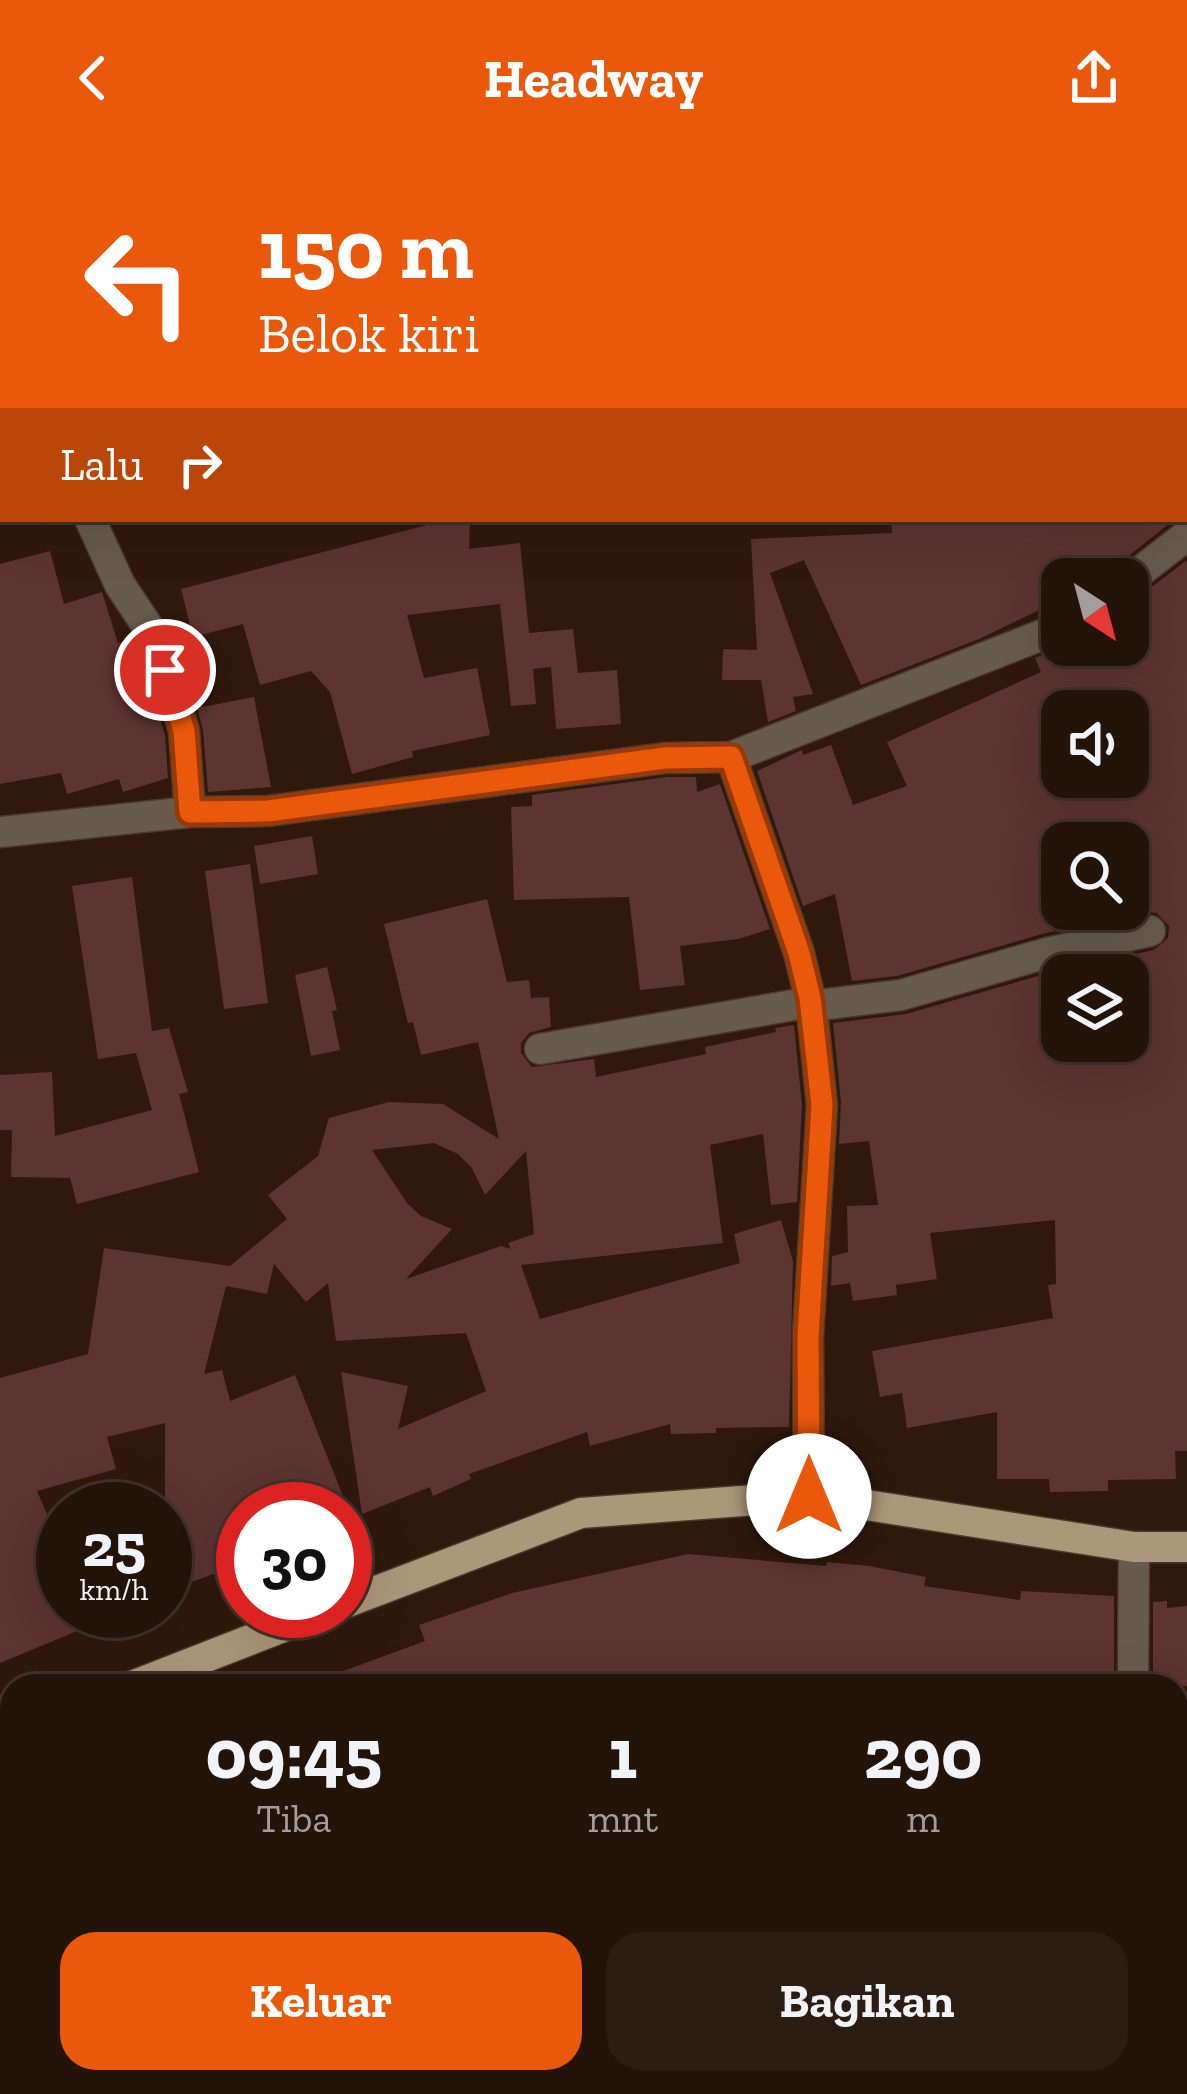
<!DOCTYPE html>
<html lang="id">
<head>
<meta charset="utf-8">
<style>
  body { margin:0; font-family:"Zilla Slab",serif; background:#2c1c12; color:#f1f3f6; height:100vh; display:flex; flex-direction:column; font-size:45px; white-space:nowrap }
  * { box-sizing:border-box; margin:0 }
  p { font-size:39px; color:#a39e9c }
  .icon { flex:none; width:66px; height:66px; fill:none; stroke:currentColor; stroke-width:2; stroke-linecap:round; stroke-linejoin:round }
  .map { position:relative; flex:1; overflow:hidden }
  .drawer { position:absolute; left:0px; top:1518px; width:1188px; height:420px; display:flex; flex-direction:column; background:#241309; border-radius:36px 36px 0 0; box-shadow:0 12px 48px #0002,0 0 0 3px #41322a }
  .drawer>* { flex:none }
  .banner { position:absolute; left:0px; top:0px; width:1188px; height:366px; box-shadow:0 12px 48px #0002,0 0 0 3px #41322a; background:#ea580c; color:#fff; overflow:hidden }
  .needle { width:78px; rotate:144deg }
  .buttons { position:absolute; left:1041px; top:402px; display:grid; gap:24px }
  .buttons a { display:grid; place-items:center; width:108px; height:108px; border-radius:24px; background:#241309; box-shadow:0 12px 48px #0002,0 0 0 3px #41322a; font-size:60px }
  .speed { position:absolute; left:36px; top:1326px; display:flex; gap:24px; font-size:60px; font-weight:700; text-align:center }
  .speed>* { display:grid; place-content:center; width:156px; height:156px; border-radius:50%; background:#241309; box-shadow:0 12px 48px #0002,0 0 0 3px #41322a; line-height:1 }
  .speed small { font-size:30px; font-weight:400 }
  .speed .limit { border:18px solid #d22; background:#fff; color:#111 }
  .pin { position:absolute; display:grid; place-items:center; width:102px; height:102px; color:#fff; margin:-51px; border:6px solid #fff; border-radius:50%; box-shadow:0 3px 12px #0007 }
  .me { position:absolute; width:132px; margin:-66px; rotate:0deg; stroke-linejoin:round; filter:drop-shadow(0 0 9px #0008) }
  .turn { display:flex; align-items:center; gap:42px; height:252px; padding:0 60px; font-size:54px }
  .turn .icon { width:156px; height:156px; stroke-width:2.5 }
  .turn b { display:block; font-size:84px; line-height:102px }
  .then { display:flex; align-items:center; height:114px; padding:0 60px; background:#0003; gap:24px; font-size:45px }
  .eta { display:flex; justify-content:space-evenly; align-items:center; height:204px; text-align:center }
  .eta b { font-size:72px; font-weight:700; line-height:84px }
  .cta { display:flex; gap:24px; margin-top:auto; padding:24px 60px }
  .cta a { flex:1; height:138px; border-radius:36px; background:#ea580c; color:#fff; font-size:48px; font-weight:700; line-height:138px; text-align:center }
  .cta a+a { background:#2c1c12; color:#f1f3f6 }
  header { display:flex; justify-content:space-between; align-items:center; height:156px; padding:0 60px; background:#ea580c; color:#fff; font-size:54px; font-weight:700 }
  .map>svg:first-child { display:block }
</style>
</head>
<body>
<header><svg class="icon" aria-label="back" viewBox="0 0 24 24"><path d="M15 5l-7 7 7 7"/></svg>Headway<svg class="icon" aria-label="share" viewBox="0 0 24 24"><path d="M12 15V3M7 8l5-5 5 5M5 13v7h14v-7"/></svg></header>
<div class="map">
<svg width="1187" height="1938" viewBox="0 0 1187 1938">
  <rect width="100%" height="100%" fill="#30190c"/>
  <path fill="#5c3431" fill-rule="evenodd" d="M450 363H470L469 393 520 387 529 477 573 473 578 517 617 514 621 568 556 573 551 511 533 513 536 548 511 550 500 448 407 459 424 522 477 512 490 579 412 595 413 601 352 618 330 536 311 515 260 529 243 468 193 481 181 433Z
    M891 363H1169L1170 367 1116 410 1109 423H1062V443L979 483 861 529 804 404 770 417 813 538 793 541 796 555 768 566 761 524H722L723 493 757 494 751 383 892 377Z
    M50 395 64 448 102 436 118 487 132 483 138 491 165 579 168 622 123 636 119 623 67 638 61 617 0 628V408Z
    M1187 404V1295H1175L1176 1323 1108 1324V1335L1050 1336 1049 1323H997V1256L907 1272 902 1237 880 1241 872 1195 1053 1162 1048 1129 1056 1128 1055 1064 930 1077 937 1123 896 1129 897 1139 853 1145 850 1127 831 1130 832 1100 848 1096 847 1050 878 1049 869 985 839 988 841 947 833 867 906 858 1052 816 1154 794 1168 782 1169 770 1157 757 1146 756 1042 778 897 820 852 825 835 738 803 750 757 615 802 594 803 599 831 589 853 649 907 630 887 586 1041 516 1035 502 1069 489H1128V444L1140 440ZM1062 555H1128V621H1062ZM1062 687H1128V708L1142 717 1128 736V753H1062ZM1062 819H1128V885H1062Z
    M254 541 271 631 208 636 203 574 197 552Z
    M667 621H696L697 636 720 628 770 773 738 783 680 790 685 829 640 834 629 741 514 744 511 651 532 650V639Z
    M312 680 318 718 260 728 254 690Z
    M250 708 268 847 224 853 205 715Z
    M132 721 152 875 169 872 188 936 179 938 199 1016 77 1048 70 1022 11 1021 12 974H0V919L52 916 55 980 152 954 136 897 98 903 72 730Z
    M487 743 507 826 529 824 531 842 549 841 551 871 529 877 521 887V897L532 911 594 903 596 921 706 898 705 891 776 876 775 872 794 869 802 949 797 1046 771 1049 763 978 710 989 723 1087 521 1109 540 1163 740 1107 734 1078 781 1064 793 1105 789 1271 716 1272V1277L671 1278 670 1268 590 1290 587 1276 469 1318 471 1323 433 1340 430 1331 362 1358 341 1216 408 1230 398 1273 486 1235 466 1177 336 1185 328 1127 306 1146 274 1108 267 1138 226 1130 204 1218 222 1214 230 1245 295 1219 348 1353H243V1407L165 1436V1267L107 1281 116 1313 37 1335 63 1395V1455H125L0 1507V1222L88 1198 104 1092 230 1110 287 1063 268 1039 318 1000 329 962 389 946 443 948 499 983 478 886 421 899 413 866 408 867 384 768ZM434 987 458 998 472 1012 485 1039 526 995 534 1078 508 1087 511 1093 501 1090 406 1123 452 1073 421 1060 407 1047 372 994Z
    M327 811 337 854 332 855 340 894 311 900 295 819Z
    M688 1398 826 1410 827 1406 869 1410 926 1421 924 1430 1020 1444 1021 1435 1114 1440V1530H312L311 1527 425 1485 419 1469 512 1437Z
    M1167 1445V1452L1187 1450V1530H1153V1446Z"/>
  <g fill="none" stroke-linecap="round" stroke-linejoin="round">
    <defs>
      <path id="minor" d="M167 0V3
        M1091 0V3
        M1185 327 1187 330
        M90 363 120 429 156 483 184 575 190 656
        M1128 425 1187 379
        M731 601 799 797 811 846 822 949 808 1180 809 1340
        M0 676 190 656 268 655 665 602 731 601 1062 471
        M811 850 901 839 1047 797 1150 775
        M540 893 811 846
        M1133 1530 1134 1391
        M0 1748 12 1789
        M1176 1773 1181 1741 1187 1733
        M160 1926 165 1938
        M22 1938 63 1926
        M741 1938H765
        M875 1938 876 1926"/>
      <path id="major" d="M345 1447 581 1357 809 1340 1134 1391H1187
        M132 1530 324 1455
        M0 1586 12 1581"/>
    </defs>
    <use href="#minor" stroke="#4d372a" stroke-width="33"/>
    <use href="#major" stroke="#4d372a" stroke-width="33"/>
    <use href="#minor" stroke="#665b4d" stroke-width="30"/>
    <use href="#major" stroke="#ac9779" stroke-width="30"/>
  </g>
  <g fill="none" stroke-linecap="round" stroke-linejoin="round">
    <defs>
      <path id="route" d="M165 514 184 575 190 656 268 655 665 602 731 601 799 797 810 842 822 949 808 1180 809 1340"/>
    </defs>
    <use href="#route" stroke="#983908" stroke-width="30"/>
    <use href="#route" stroke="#ea580c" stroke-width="21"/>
  </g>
</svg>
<div class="buttons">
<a><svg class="needle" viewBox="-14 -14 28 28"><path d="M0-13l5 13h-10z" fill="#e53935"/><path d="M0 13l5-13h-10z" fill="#a39e9c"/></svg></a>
<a><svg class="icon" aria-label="sound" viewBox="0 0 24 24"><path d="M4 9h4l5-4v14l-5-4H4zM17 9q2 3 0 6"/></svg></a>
<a><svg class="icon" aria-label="search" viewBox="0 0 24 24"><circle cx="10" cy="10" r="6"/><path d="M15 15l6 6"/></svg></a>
<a><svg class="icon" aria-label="layers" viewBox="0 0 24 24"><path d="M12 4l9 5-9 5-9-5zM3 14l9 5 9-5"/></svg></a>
</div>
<div class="speed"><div>25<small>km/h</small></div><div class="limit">30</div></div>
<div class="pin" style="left:165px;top:514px;background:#d93025"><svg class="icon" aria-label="arrive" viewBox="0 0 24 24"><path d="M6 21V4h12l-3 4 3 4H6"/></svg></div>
<svg class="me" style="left:809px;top:1340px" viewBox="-20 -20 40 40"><circle r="19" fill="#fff"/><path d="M0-13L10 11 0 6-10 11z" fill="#ea580c"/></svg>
<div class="banner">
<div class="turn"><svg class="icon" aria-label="left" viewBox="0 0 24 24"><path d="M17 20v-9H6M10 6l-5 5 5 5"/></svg><div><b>150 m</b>Belok kiri</div></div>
<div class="then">Lalu<svg class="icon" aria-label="right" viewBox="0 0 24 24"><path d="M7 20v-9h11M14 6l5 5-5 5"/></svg></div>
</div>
<section class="drawer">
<div class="eta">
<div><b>09:45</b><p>Tiba</p></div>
<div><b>1</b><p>mnt</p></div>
<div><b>290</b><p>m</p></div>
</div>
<div class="cta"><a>Keluar</a><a>Bagikan</a></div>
</section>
</div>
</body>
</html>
